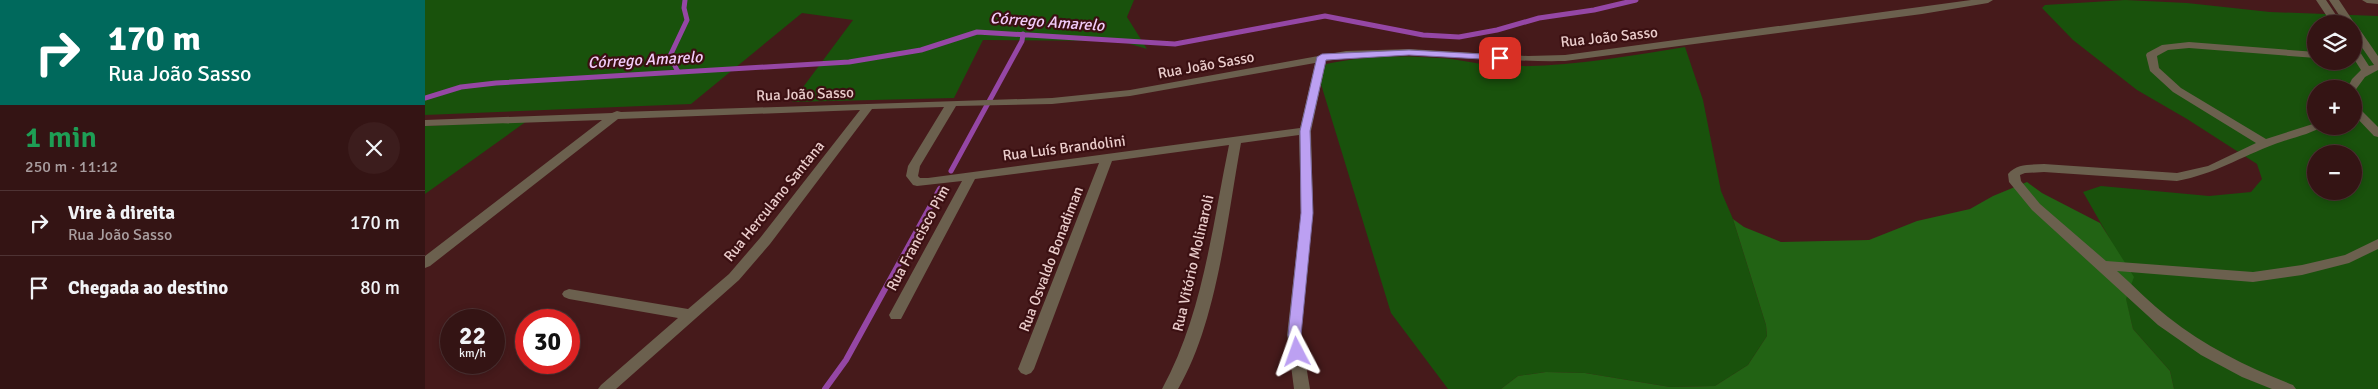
<!DOCTYPE html>
<html lang="pt">
<head>
<meta charset="utf-8">
<style>
  body { margin:0; font-family:Signika,sans-serif; background:#3c1d1d; color:#f1f3f6; height:100vh; display:flex; flex-direction:column; font-size:19px; white-space:nowrap }
  * { box-sizing:border-box; margin:0 }
  p { font-size:16px; color:#a99ea0 }
  .icon { flex:none; width:28px; height:28px; fill:none; stroke:currentColor; stroke-width:2; stroke-linecap:round; stroke-linejoin:round }
  .map { position:relative; flex:1; overflow:hidden }
  .panel { display:flex; flex-direction:column; background:#341414; width:425px }
  .panel>* { flex:none }
  .top-card { background:#00695c; color:#fff; overflow:hidden }
  .controls { position:absolute; left:1882px; top:15px; display:grid; gap:10px }
  .controls a { display:grid; place-items:center; width:55px; height:55px; border-radius:50%; background:#341414; box-shadow:0 2px 8px #0003,0 0 0 1px #4e3334; font-size:25px }
  .speed { position:absolute; left:15px; top:309px; display:flex; gap:10px; font-size:25px; font-weight:700; text-align:center }
  .speed>* { display:grid; place-content:center; width:65px; height:65px; border-radius:50%; background:#341414; box-shadow:0 2px 8px #0003,0 0 0 1px #4e3334; line-height:1 }
  .speed small { font-size:12px; font-weight:400 }
  .speed .limit { border:8px solid #d22; background:#fff; color:#111 }
  .pin { position:absolute; display:grid; place-items:center; width:42px; height:42px; color:#fff; margin:-21px; border-radius:10px; box-shadow:0 2px 8px #0006 }
  .me { position:absolute; width:55px; margin:-28px; rotate:356deg; stroke-linejoin:round; filter:drop-shadow(0 0 4px #0008) }
  .turn { display:flex; align-items:center; gap:18px; height:105px; padding:0 25px; font-size:22px }
  .turn .icon { width:65px; height:65px; stroke-width:2.5 }
  .turn b { display:block; font-size:35px; line-height:42px }
  .round { display:grid; place-items:center; flex:none; width:52px; height:52px; border-radius:26px; background:#3c1d1d }
  .headline { display:flex; align-items:center; justify-content:space-between; height:85px; padding:0 25px }
  h1 { font-size:30px; font-weight:600; line-height:38px; color:#1e9e55 }
  ul { padding:0; list-style:none }
  li { display:flex; align-items:center; gap:15px; height:65px; padding:0 25px; border-top:1px solid #4e3334 }
  li div { flex:1 }
  li b { display:block; font-size:19px }
  li em { font-style:normal }
  main { display:flex; flex:1; min-height:0 }
  .map>svg:first-child { display:block }
</style>
</head>
<body>
<main>
<section class="panel">
<div class="top-card">
<div class="turn"><svg class="icon" aria-label="right" viewBox="0 0 24 24"><path d="M7 20v-9h11M14 6l5 5-5 5"/></svg><div><b>170 m</b>Rua João Sasso</div></div>
</div>
<div class="headline"><div><h1>1 min</h1><p>250 m · 11:12</p></div><a class="round"><svg class="icon" aria-label="close" viewBox="0 0 24 24"><path d="M6 6l12 12M18 6L6 18"/></svg></a></div>
<ul>
<li><svg class="icon" aria-label="right" viewBox="0 0 24 24"><path d="M7 20v-9h11M14 6l5 5-5 5"/></svg><div><b>Vire à direita</b><p>Rua João Sasso</p></div><em>170 m</em></li>
<li><svg class="icon" aria-label="arrive" viewBox="0 0 24 24"><path d="M6 21V4h12l-3 4 3 4H6"/></svg><div><b>Chegada ao destino</b></div><em>80 m</em></li>
</ul>
</section>
<div class="map">
<svg width="1953" height="389" viewBox="0 0 1953 389">
  <rect width="100%" height="100%" fill="#461a1b"/>
  <path fill="#19520c" fill-rule="evenodd" d="M0 0H709L702 17 722 49 695 41 558 40 529 98 367 102 428 20 377 13 266 104 0 115Z
    M1700 0 1762 3 1845 12 1953 16V389H1749L1745 371 1708 329 1686 241 1658 192 1676 186 1784 196 1826 192 1837 179 1832 164 1762 119 1712 90 1648 40 1617 8 1620 5ZM1891 24H1929V61H1891ZM1891 89H1929V126H1891ZM1891 154H1929V191H1891Z
    M1260 47 1278 100 1296 191 1308 219 1341 325 1342 336 1323 365 1290 386 1245 387 1160 373 1121 372 1093 376 1076 389H1023L966 313 895 81 901 64C937 56 977 55 1015 58 1034 59 1055 65 1075 66 1136 68 1200 57 1260 47Z
    M102 121 0 194V126Z"/>
  <path fill="#226314" d="M1602 182 1617 193 1675 223 1709 277 1701 299 1708 329 1745 371 1749 389H1076L1093 376 1121 372 1160 373 1245 387 1290 386 1323 365 1342 336 1341 325 1308 219 1319 227 1356 242 1444 240 1492 221 1545 209 1568 196Z"/>
  <g fill="none" stroke-linecap="round" stroke-linejoin="round">
    <path stroke="#9547a5" stroke-width="5" d="M253 72 245 56 262 20 259 8 260 0
      M0 98 36 87 71 83 424 62 496 50 552 32 750 44 900 16 998 35 1034 37 1072 30 1114 18 1169 10 1211 0
      M526 171 597 41 598 34"/>
    <path stroke="#9547a5" stroke-width="6" d="M400 389 421 360 515 189"/>
    <path fill="#6b604e" fill-rule="evenodd" d="M1546 0H1568L1563 3 1497 14 1140 61C1061 63 980 46 901 61L886 131 888 213 876 335 885 389H869L862 335 876 213 874 135 816 143C802 219 792 323 753 389H737C778 314 787 227 804 145L687 161 609 369 606 373 601 375 596 373 593 369 674 163 550 179 476 319H466L464 315 537 181 492 186 488 185 481 176 483 166 519 107 447 109 345 244 314 280 191 389H173L176 385 253 318 144 299 139 297 137 294 139 291 144 289 263 309 304 274 335 238 435 110 193 119 5 266 0 268V256L177 120 0 126V120L187 113 192 111 196 112 627 98 705 90 921 51 984 49 1103 56 1140 55ZM890 63 875 128 503 178H495L493 176 495 166 531 106 627 104 705 96Z
      M1891 0H1901L1917 24H1907Z
      M1904 0H1914L1930 24 1929 26V24H1920Z
      M1937 0H1953V4L1942 3Z
      M1929 26 1933 27 1953 56V70L1940 77 1929 92V89H1922L1927 79 1936 70 1929 59V48L1933 49 1944 66 1949 65 1929 36Z
      M1764 42 1891 52V58L1764 48 1743 50 1732 56 1734 68 1756 88 1841 139 1891 123V126H1897C1888 134 1862 139 1850 144 1815 157 1790 174 1752 181L1619 172 1600 173 1595 175 1596 181 1615 204 1681 261 1828 272 1877 265 1920 255 1953 239V249L1924 263 1877 275 1828 282 1692 271C1709 286 1725 303 1743 317 1781 347 1824 368 1868 385L1871 389H1847L1817 377 1776 355 1733 325 1607 210 1584 182 1583 174C1592 163 1606 165 1619 164L1752 173 1783 166 1831 143 1748 92 1725 71 1721 55 1722 53 1737 45Z
      M1929 101 1933 102 1937 111 1953 127V137L1949 136 1929 115Z"/>
  </g>
  <path fill="#bca0f2" stroke="#7a689d" d="M984 50 1075 55 1080 58 1075 60 984 55 901 60 885 131 888 213 876 335 878 352 877 355H867L863 335 876 213 875 131 892 57 897 54Z"/>
  <g text-anchor="middle" dominant-baseline="central" stroke-width="4.5" stroke-linejoin="round" paint-order="stroke">
    <g font-size="15" fill="#eacccb" stroke="#3b1012">
      <text transform="translate(1184 37) rotate(-6)">Rua João Sasso</text>
      <text transform="translate(781 65) rotate(-10)">Rua João Sasso</text>
      <text transform="translate(380 94) rotate(-2)">Rua João Sasso</text>
      <text transform="translate(639 148) rotate(-7)">Rua Luís Brandolini</text>
      <text transform="translate(349 201) rotate(-51)">Rua Herculano Santana</text>
      <text transform="translate(493 238) rotate(-62)">Rua Francisco Pim</text>
      <text transform="translate(626 259) rotate(-69)">Rua Osvaldo Bonadiman</text>
      <text transform="translate(768 263) rotate(-77)">Rua Vitório Molinaroli</text>
    </g>
    <g font-size="16" font-style="italic" fill="#f3ccfb" stroke="#3b1012">
      <text transform="translate(622 22) rotate(4)">Córrego Amarelo</text>
      <text transform="translate(220 60) rotate(-3)">Córrego Amarelo</text>
    </g>
  </g>
</svg>
<div class="controls">
<a><svg class="icon" aria-label="layers" viewBox="0 0 24 24"><path d="M12 4l9 5-9 5-9-5zM3 14l9 5 9-5"/></svg></a>
<a>+</a>
<a>−</a>
</div>
<div class="speed"><div>22<small>km/h</small></div><div class="limit">30</div></div>
<div class="pin" style="left:1075px;top:58px;background:#d93025"><svg class="icon" aria-label="arrive" viewBox="0 0 24 24"><path d="M6 21V4h12l-3 4 3 4H6"/></svg></div>
<svg class="me" style="left:872px;top:352px" viewBox="-20 -20 40 40"><path d="M0-17L14 15 0 8-14 15z" fill="#bca0f2" stroke="#fff" stroke-width="4"/></svg>
</div>
</main>
</body>
</html>
